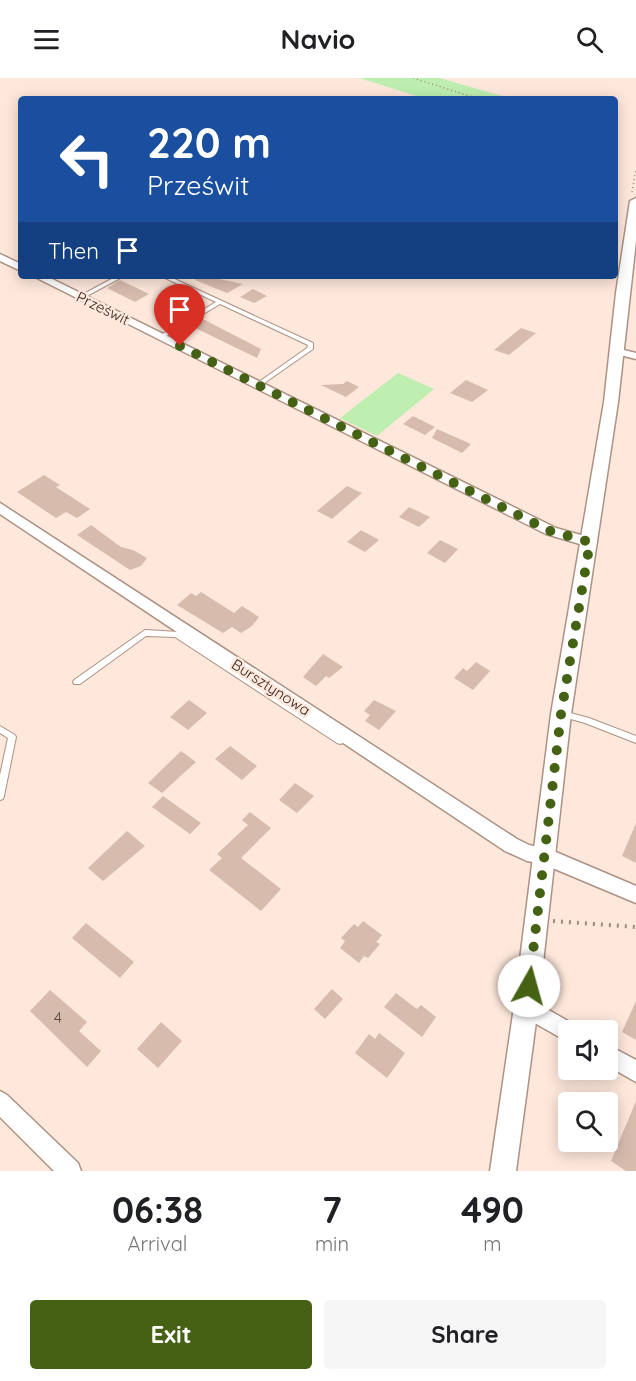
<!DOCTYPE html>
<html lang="en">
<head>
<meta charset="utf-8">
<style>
  body { margin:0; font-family:Quicksand,sans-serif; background:#f6f6f6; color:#202124; height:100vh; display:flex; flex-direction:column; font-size:22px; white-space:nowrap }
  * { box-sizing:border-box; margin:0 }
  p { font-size:20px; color:#757577 }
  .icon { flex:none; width:33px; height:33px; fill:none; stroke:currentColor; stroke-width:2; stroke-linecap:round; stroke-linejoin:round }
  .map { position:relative; height:1093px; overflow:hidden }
  .panel { display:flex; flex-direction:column; background:#fff; flex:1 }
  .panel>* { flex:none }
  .top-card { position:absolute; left:18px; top:18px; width:600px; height:183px; border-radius:6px; box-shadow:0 3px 15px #0003; background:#1a4fa0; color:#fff; overflow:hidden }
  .fabs { position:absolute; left:558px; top:942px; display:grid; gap:12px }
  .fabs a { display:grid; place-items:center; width:60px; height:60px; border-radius:6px; background:#fff; box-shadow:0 3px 15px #0003; font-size:30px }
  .pin { position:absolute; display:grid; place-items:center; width:51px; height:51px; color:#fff; margin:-62px -26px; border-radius:50% 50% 50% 0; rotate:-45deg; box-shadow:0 0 6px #0007 }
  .pin .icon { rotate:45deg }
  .me { position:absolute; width:66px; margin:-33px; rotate:7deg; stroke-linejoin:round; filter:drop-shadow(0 0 4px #0008) }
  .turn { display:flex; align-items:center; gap:21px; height:126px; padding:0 30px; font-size:27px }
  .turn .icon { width:78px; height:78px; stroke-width:2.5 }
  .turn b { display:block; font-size:42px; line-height:51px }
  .then { display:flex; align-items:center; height:57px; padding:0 30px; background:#0003; gap:12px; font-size:22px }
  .eta { display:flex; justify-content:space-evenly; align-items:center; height:102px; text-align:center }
  .eta b { font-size:36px; font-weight:700; line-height:42px }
  .cta { display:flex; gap:12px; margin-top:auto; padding:12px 30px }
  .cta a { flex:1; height:69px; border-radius:6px; background:#456214; color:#fff; font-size:24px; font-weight:700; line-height:69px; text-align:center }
  .cta a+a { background:#f6f6f6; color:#202124 }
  header { display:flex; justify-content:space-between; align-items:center; height:78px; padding:0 30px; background:#fff; font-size:27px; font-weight:700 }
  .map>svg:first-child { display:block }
</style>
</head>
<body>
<header><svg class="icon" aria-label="menu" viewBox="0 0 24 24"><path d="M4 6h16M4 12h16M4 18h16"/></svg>Navio<svg class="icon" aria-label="search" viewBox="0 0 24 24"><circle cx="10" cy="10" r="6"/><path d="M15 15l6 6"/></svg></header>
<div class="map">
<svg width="636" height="1093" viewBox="0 0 636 1093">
  <rect width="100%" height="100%" fill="#fee7db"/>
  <path fill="#beefb0" d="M359 0H440L512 21H426Z
    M398 295 434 311 377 358 340 340Z"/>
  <path fill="#d7bcae" d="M196 198H205L243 206 227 215 195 202Z
    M120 202 149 216 135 224 107 210Z
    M253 211 267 218 254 225 240 219Z
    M201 240 261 271 257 280 189 247Z
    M521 250 536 255 509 277 494 272Z
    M466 302 488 312 472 324 450 315Z
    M347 303 359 309 346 319 321 307 343 306Z
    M413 338 435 349 425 357 403 346Z
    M437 351 471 366 462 375 432 360Z
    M44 397 60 407 56 409 90 431 77 440 66 434 56 440 17 414Z
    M347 408 362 415 332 441 317 433Z
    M409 429 430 439 419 449 399 439Z
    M91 447 121 469 133 472 147 480 141 488 130 492 77 457Z
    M361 452 379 462 365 474 347 464Z
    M440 462 458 471 445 485 427 475Z
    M201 514 234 535 242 528 259 539 252 548 241 555 232 549 223 555 177 527 191 515 196 518Z
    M323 576 343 589 329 600 326 598 316 608 303 599Z
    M476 584 490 593 473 612 454 600 463 590 467 593Z
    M189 622 207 635 188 652 170 639Z
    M374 622 396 633 379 652 365 643 370 637 364 633Z
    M230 668 257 688 242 702 215 681Z
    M181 673 196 684 162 715 148 705Z
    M295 705 314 718 297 735 279 722Z
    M163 718 201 745 190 756 152 729Z
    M250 734 271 750 241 780 281 811 261 833 209 792 222 780 217 776 248 747 242 742Z
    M636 745V785L622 778Z
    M127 753 145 768 103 803 88 790Z
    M363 843 382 857 376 864 380 866 368 880 364 878 359 885 340 870 345 863 341 860 354 846 358 849Z
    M86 845 134 884 120 900 72 860Z
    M332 911 343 921 325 941 314 931Z
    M50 912 87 944 79 953 101 973 87 989 30 933Z
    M396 915 417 931 421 927 436 939 422 959 384 929Z
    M636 923V962L622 954Z
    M161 944 182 963 158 990 137 971Z
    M379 955 405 975 387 1000 355 975 369 956 375 961Z
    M636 1023V1093H626L611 1083Z"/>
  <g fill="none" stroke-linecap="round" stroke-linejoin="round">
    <defs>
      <path id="service" d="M117 198H124L83 220 78 219Z
        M161 198H168L313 265V271L260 308H256V306L307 270 308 267 220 226 163 260H159V258L216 224Z
        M145 552 179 554 343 661 344 663 343 665 340 666 337 665 175 559 146 558 80 606H74L73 604 74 602Z
        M563 633 589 640 636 658V665L585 645 560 638 559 636 560 634Z
        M0 648 15 657 16 659 4 718 3 721 0 722V697L8 660 0 655Z"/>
      <path id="minor" d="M0 176 21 186V193L0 183Z
        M33 198H46L556 450 595 461 597 464 590 469 546 456Z
        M616 270 636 275V281L612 275 610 273Z
        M0 425 517 761 529 767 551 772 636 808V825L543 786 527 783 505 773 0 436Z
        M526 919 575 947 577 952H568V964L519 936 516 929 519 922Z
        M608 967 636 982V1004L608 988Z
        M0 1013 7 1017 78 1085 81 1093H54L0 1039Z"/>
      <path id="tertiary" d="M636 120V163L618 324 571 636 538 929 516 1093H490L514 929 551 636 604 324 616 215 630 123Z"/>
    </defs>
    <use href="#service" stroke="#ac9284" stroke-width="2"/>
    <use href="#minor" stroke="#ac9284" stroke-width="3"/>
    <use href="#tertiary" stroke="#ac9284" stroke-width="3"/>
    <path stroke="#9c8b82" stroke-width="1.5" stroke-dasharray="1 3" stroke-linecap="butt" d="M413 0 479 21
      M632 114 636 91"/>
    <path stroke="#9c8b82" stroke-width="4" stroke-dasharray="2 6" stroke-linecap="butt" d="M553 843 636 849"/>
    <use href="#service" fill="#fff" fill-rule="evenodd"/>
    <use href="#minor" fill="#fff" fill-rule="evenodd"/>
    <use href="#tertiary" fill="#fff" fill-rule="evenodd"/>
  </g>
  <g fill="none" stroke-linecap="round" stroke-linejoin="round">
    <path stroke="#456214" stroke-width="10" stroke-dasharray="0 18" d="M180 268 550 453 590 464 561 636 529 908"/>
  </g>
  <g text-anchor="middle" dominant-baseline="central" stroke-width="5" stroke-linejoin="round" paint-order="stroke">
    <g font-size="15" fill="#312621" stroke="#fee7db">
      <text transform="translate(103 230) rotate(26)">Prześwit</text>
      <text transform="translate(271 609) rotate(33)">Bursztynowa</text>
    </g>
    <g font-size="15" fill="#5a4c44">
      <text x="58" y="939">4</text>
    </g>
  </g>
</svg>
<div class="fabs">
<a><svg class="icon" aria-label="sound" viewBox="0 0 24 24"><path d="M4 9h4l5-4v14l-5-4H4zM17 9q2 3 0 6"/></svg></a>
<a><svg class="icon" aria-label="search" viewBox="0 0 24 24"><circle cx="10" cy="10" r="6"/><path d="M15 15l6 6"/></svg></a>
</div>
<div class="pin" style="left:180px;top:268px;background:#d93025"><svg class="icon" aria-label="arrive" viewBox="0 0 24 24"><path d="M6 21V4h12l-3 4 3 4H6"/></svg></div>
<svg class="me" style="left:529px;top:908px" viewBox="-20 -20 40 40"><circle r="19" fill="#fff"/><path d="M0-13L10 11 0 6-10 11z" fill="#456214"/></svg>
<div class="top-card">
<div class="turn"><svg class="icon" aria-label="left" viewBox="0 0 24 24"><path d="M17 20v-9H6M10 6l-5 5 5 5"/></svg><div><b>220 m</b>Prześwit</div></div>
<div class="then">Then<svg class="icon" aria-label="arrive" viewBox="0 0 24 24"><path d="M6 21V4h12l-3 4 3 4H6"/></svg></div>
</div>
</div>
<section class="panel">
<div class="eta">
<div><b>06:38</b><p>Arrival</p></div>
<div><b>7</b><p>min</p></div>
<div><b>490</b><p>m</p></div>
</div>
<div class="cta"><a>Exit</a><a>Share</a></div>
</section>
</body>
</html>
